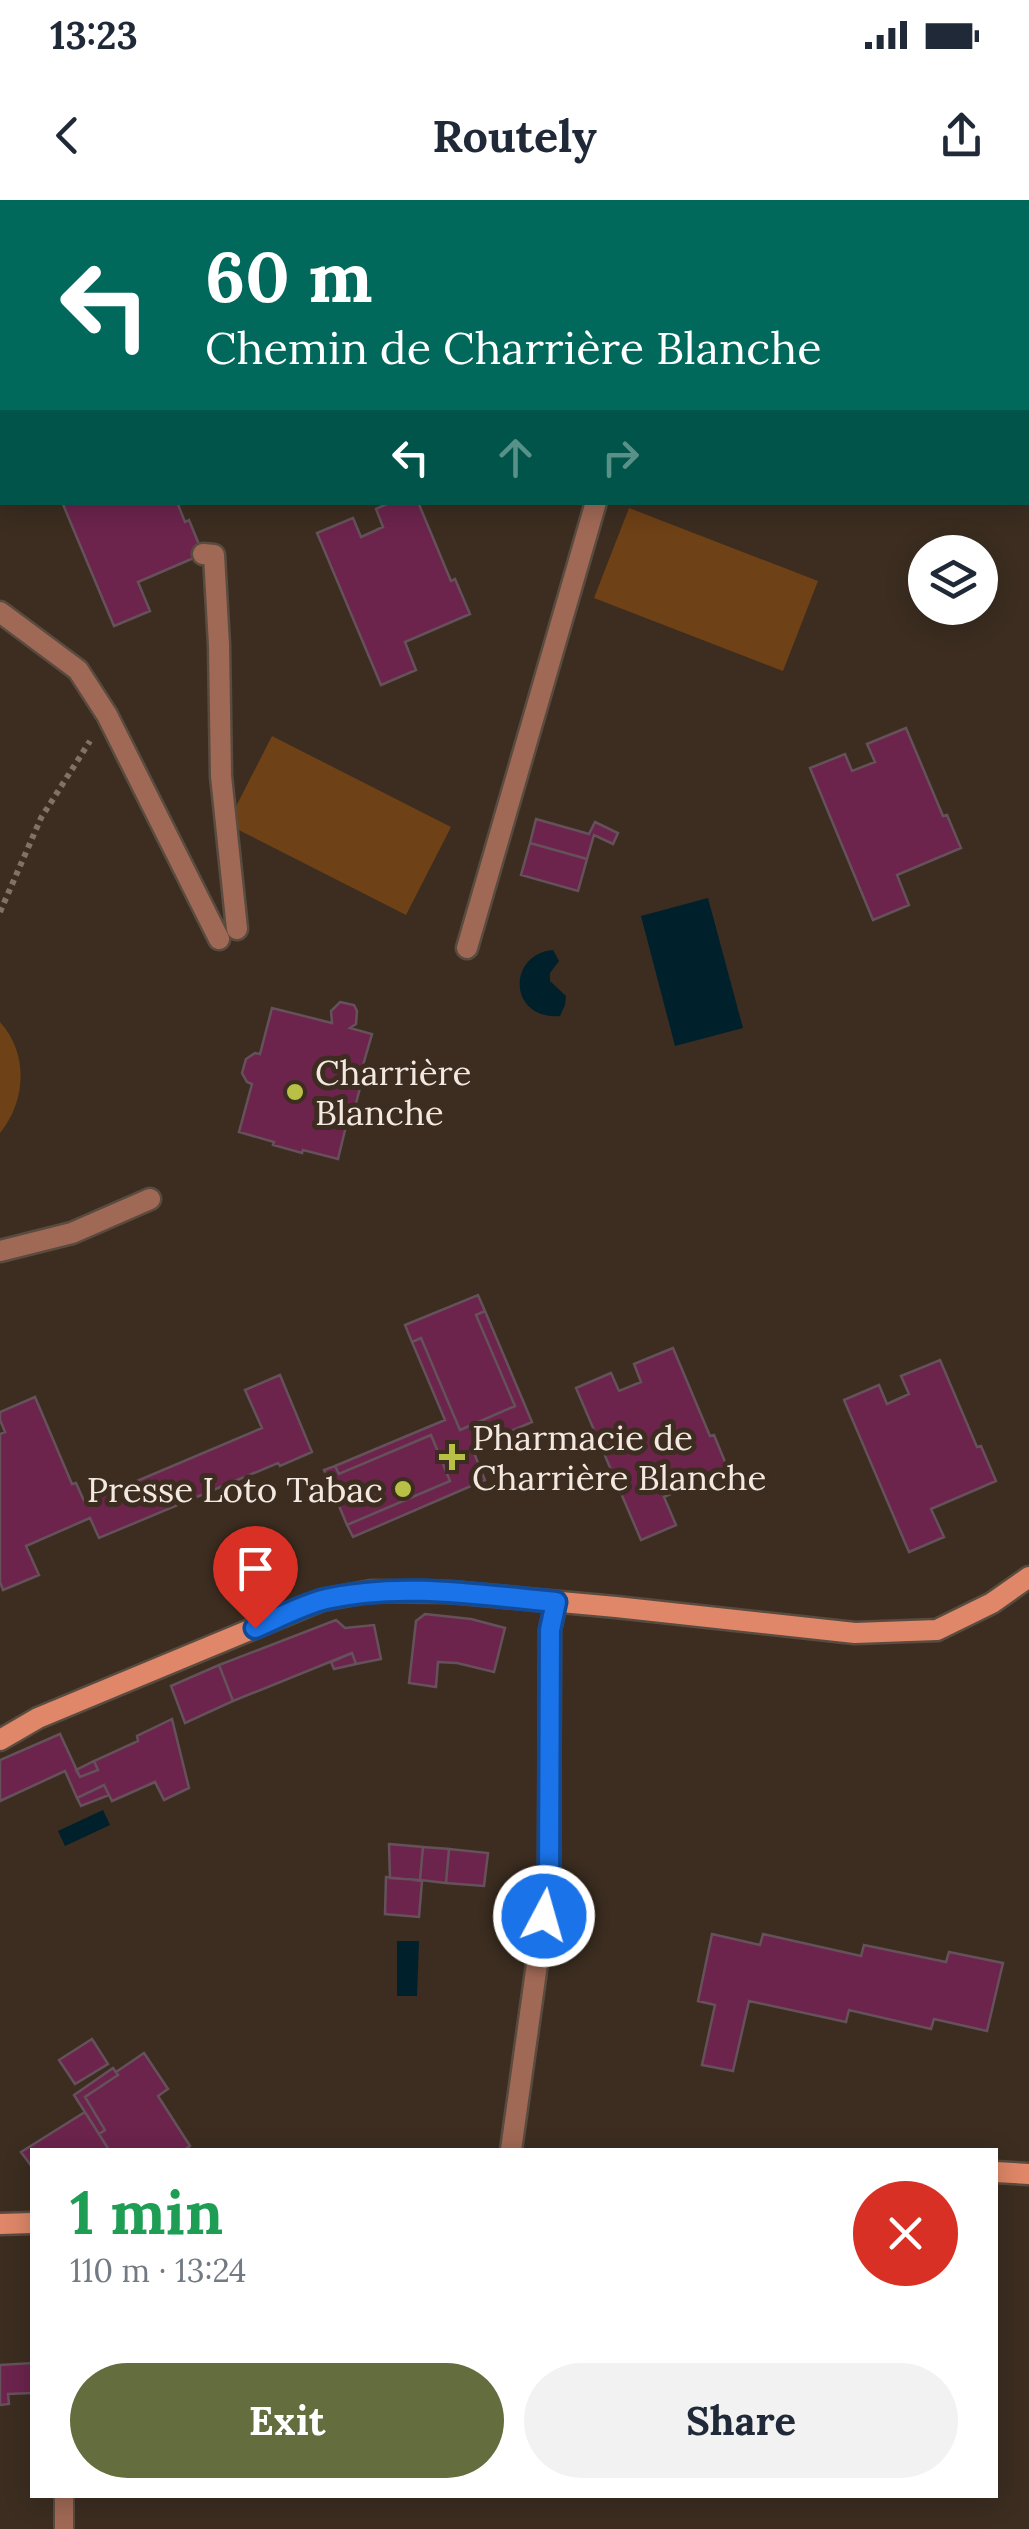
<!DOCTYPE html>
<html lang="en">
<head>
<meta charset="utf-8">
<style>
  body { margin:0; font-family:Lora,serif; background:#f2f2f3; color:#1f2937; height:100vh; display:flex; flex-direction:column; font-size:38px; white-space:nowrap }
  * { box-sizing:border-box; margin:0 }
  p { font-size:32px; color:#747a83 }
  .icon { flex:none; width:55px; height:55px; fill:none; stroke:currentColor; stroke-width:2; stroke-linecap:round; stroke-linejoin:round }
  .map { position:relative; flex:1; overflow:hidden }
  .side { position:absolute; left:30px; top:1948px; width:968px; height:350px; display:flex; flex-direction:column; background:#fff; border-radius:0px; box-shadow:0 5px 25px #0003 }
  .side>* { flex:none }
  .hud { position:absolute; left:0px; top:0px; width:1030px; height:305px; box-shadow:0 5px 25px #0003; background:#00695c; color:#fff; overflow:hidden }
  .controls { position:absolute; left:908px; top:335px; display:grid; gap:20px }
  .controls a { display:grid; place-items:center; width:90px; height:90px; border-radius:50%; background:#fff; box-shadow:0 5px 25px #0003; font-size:50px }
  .pin { position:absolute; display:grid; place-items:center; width:85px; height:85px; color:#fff; margin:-102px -42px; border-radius:50% 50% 50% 0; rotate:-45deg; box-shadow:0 0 10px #0007 }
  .pin .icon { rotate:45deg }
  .me { position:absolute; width:110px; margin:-55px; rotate:6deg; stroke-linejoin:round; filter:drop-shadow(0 0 8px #0008) }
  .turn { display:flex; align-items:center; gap:35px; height:210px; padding:0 40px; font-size:45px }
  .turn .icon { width:130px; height:130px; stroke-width:2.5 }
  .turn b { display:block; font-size:70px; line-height:85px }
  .lanes { display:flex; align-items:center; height:95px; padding:0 40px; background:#0003; justify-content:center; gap:50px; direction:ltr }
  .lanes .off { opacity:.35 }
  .round { display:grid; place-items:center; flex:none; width:105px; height:105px; border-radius:52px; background:#f2f2f3 }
  .overview { display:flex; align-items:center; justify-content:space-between; height:170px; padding:0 40px }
  h1 { font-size:60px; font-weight:800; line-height:75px; color:#1e9e55 }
  .button { display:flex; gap:20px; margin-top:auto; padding:20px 40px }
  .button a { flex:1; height:115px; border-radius:60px; background:#646d3e; color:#fff; font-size:40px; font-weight:800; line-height:115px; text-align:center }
  .button a+a { background:#f2f2f3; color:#1f2937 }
  .status { display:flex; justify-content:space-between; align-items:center; height:70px; padding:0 50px; background:#fff; direction:ltr }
  .status svg { height:28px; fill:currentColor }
  header { display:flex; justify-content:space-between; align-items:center; height:130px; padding:0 40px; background:#fff; font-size:45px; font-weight:800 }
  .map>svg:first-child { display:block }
</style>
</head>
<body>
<div class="status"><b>13:23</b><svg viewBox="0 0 49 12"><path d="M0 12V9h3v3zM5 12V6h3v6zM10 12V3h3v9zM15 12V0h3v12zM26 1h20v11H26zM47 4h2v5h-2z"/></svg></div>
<header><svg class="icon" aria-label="back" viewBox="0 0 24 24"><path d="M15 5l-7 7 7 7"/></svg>Routely<svg class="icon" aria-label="share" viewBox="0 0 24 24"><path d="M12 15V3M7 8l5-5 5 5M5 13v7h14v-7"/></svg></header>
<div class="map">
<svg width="1029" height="2329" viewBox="0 0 1029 2329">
  <rect width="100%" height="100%" fill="#3c2d20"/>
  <path fill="#6e4116" d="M629 308 818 381 783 471 594 398Z
    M272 536 451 627 406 715 227 624Z
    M0 822C29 854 26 901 0 933Z"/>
  <path fill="#00212c" d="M708 698 743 828 675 846 641 716Z
    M553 750 559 761 550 773V781L566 796 565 805 560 816C508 820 507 754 553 750Z
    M103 1610 110 1625 65 1646 58 1631Z
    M397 1741H419L417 1796H397Z"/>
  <path fill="#6c244d" stroke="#65515a" stroke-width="2.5" d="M909 0H964L963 2H909Z
    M964 0H1029V38L1028 2H963Z
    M1028 37 1029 38V107H1028Z
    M62 302H177L185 322 189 320 203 354 138 382 150 411 114 426Z
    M391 302H418L451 381 455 379 470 414 405 442 416 470 381 485 317 333 353 318 361 337 383 327 376 309Z
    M906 528 943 616 947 615 961 648 897 675 909 705 873 720 810 568 845 554 852 571 875 562 867 544Z
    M536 619 589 634 595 622 618 633 613 644 594 635 587 659 530 643Z
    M530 643 587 659 578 691 521 675Z
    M340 802 354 805 357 811 356 824 350 828 372 834 359 879 362 880 353 915 349 914 338 959 303 950 302 953 273 945 274 942 239 932 252 884 247 882 242 873 246 859 255 853 260 854 272 808 332 823 331 811Z
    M478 1095 485 1111 476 1115 515 1206 460 1230 421 1138 412 1142 405 1125Z
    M485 1111 532 1222 472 1248 485 1280 353 1337 347 1325 450 1281 431 1235 339 1274 335 1266 445 1220 412 1142 421 1138 460 1230 515 1206 476 1115Z
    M673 1148 710 1236 714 1235 728 1269 664 1297 676 1325 641 1340 576 1188 611 1173 619 1191 641 1182 634 1164Z
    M940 1160 977 1247 981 1246 996 1281 931 1309 944 1337 909 1352 844 1200 879 1185 887 1204 909 1194 901 1176Z
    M280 1175 312 1252 280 1266 278 1263 99 1338 90 1318 26 1346 39 1375 3 1390 0 1382V1234L5 1232 0 1220V1212L35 1197 72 1284 76 1283 85 1303 262 1228 245 1190Z
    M431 1235 450 1281 347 1325 324 1270 335 1266 339 1274Z
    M425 1414 471 1419 505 1428 494 1472 457 1463 438 1462 436 1487 409 1483 416 1421Z
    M336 1420 345 1428 374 1425 381 1459 356 1464 352 1453 233 1501 219 1465Z
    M352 1453 356 1464 334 1469 331 1462Z
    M219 1465 233 1501 185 1523 171 1486Z
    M172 1519 189 1588 164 1600 155 1582 112 1601 104 1585 77 1598 65 1571 0 1601V1560L60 1534 80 1577 98 1570 94 1561 138 1541 137 1536Z
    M94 1561 98 1570 80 1577 76 1570Z
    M104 1585 109 1595 81 1606 77 1598Z
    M389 1644 423 1647 420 1680 390 1678Z
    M423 1647 449 1649 446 1683 420 1680Z
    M449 1649 488 1653 484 1686 446 1683Z
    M386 1677 422 1681 419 1717 385 1714Z
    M712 1734 760 1745 763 1734 861 1756 864 1745 946 1762 949 1752 1003 1763 987 1831 934 1819 931 1829 849 1810 846 1822 749 1801 733 1871 702 1865 715 1805 698 1801Z
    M92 1839 108 1864 75 1884 59 1860Z
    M144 1853 168 1889 158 1896 190 1946 184 1950H109L99 1934 105 1930 85 1897 118 1875 116 1872Z
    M113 1868 118 1875 85 1897 105 1930 99 1934 74 1895Z
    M85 1912 109 1950H32V1967L21 1952Z
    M32 2163V2193L8 2194 9 2204 0 2205V2165Z"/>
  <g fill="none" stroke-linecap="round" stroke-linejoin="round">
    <defs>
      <path id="lane" d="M49 0 50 2
        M64 2329V2295"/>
      <path id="street" d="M203 354 214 355 219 445 221 576 237 729
        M0 412 78 470 107 515 219 739
        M467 748 596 302
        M0 1051 72 1033 150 999
        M511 1950 549 1678 550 1430 556 1402"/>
      <path id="secondary" d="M0 1540 38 1518 322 1400 371 1391 450 1392 616 1407 855 1433 937 1430 992 1403 1029 1377
        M995 1972 1029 1974
        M0 2024 32 2023"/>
    </defs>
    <use href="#lane" stroke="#594b3f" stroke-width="22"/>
    <use href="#street" stroke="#594b3f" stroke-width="25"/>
    <use href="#secondary" stroke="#594b3f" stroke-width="25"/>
    <path stroke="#807267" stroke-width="6" stroke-dasharray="5 5" stroke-linecap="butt" d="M0 712 41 618 90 541"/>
    <use href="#lane" stroke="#a06955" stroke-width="18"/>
    <use href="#street" stroke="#a06955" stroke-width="20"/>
    <use href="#secondary" stroke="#df8768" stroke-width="20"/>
  </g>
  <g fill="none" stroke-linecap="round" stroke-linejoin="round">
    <defs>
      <path id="route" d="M255 1428C278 1418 302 1405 326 1399 401 1382 480 1395 556 1402L550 1430 549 1678 544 1716"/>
    </defs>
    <use href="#route" stroke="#114b97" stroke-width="25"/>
    <use href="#route" stroke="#1a73e8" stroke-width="18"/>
  </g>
  <g fill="#b9c046" stroke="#3c2d20" stroke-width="4">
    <circle cx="295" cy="892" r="10"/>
    <path d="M447 1242h10v10h10v10h-10v10h-10v-10h-10v-10h10z"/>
    <circle cx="403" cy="1289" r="10"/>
  </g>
  <g text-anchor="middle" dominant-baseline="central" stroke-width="10" stroke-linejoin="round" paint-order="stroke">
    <g font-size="35" fill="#f3e9e1" stroke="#3c2d20" text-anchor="start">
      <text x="315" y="872">Charrière<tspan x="315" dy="40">Blanche</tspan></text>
      <text x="472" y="1237">Pharmacie de<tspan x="472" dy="40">Charrière Blanche</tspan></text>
      <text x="383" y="1289" text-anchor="end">Presse Loto Tabac</text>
    </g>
  </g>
</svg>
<div class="controls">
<a><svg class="icon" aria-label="layers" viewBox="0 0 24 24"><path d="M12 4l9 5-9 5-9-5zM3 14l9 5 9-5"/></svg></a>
</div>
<div class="pin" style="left:255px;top:1428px;background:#d93025"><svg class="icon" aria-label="arrive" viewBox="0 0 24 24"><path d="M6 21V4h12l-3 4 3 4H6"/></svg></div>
<svg class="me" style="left:544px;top:1716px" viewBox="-20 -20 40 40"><circle r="17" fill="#1a73e8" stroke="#fff" stroke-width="3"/><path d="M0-11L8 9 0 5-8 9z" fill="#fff"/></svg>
<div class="hud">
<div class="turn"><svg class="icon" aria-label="left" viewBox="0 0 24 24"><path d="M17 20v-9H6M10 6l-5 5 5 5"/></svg><div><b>60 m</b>Chemin de Charrière Blanche</div></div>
<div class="lanes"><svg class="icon" aria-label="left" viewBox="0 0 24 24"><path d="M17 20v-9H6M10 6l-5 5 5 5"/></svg><svg class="icon off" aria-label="ahead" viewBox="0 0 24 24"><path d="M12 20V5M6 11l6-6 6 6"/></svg><svg class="icon off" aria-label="right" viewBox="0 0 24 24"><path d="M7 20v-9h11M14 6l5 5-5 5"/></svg></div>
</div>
<section class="side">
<div class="overview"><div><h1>1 min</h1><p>110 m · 13:24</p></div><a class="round" style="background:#d93025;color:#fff"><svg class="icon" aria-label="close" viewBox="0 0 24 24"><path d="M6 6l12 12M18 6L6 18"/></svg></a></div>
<div class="button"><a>Exit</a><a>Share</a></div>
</section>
</div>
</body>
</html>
